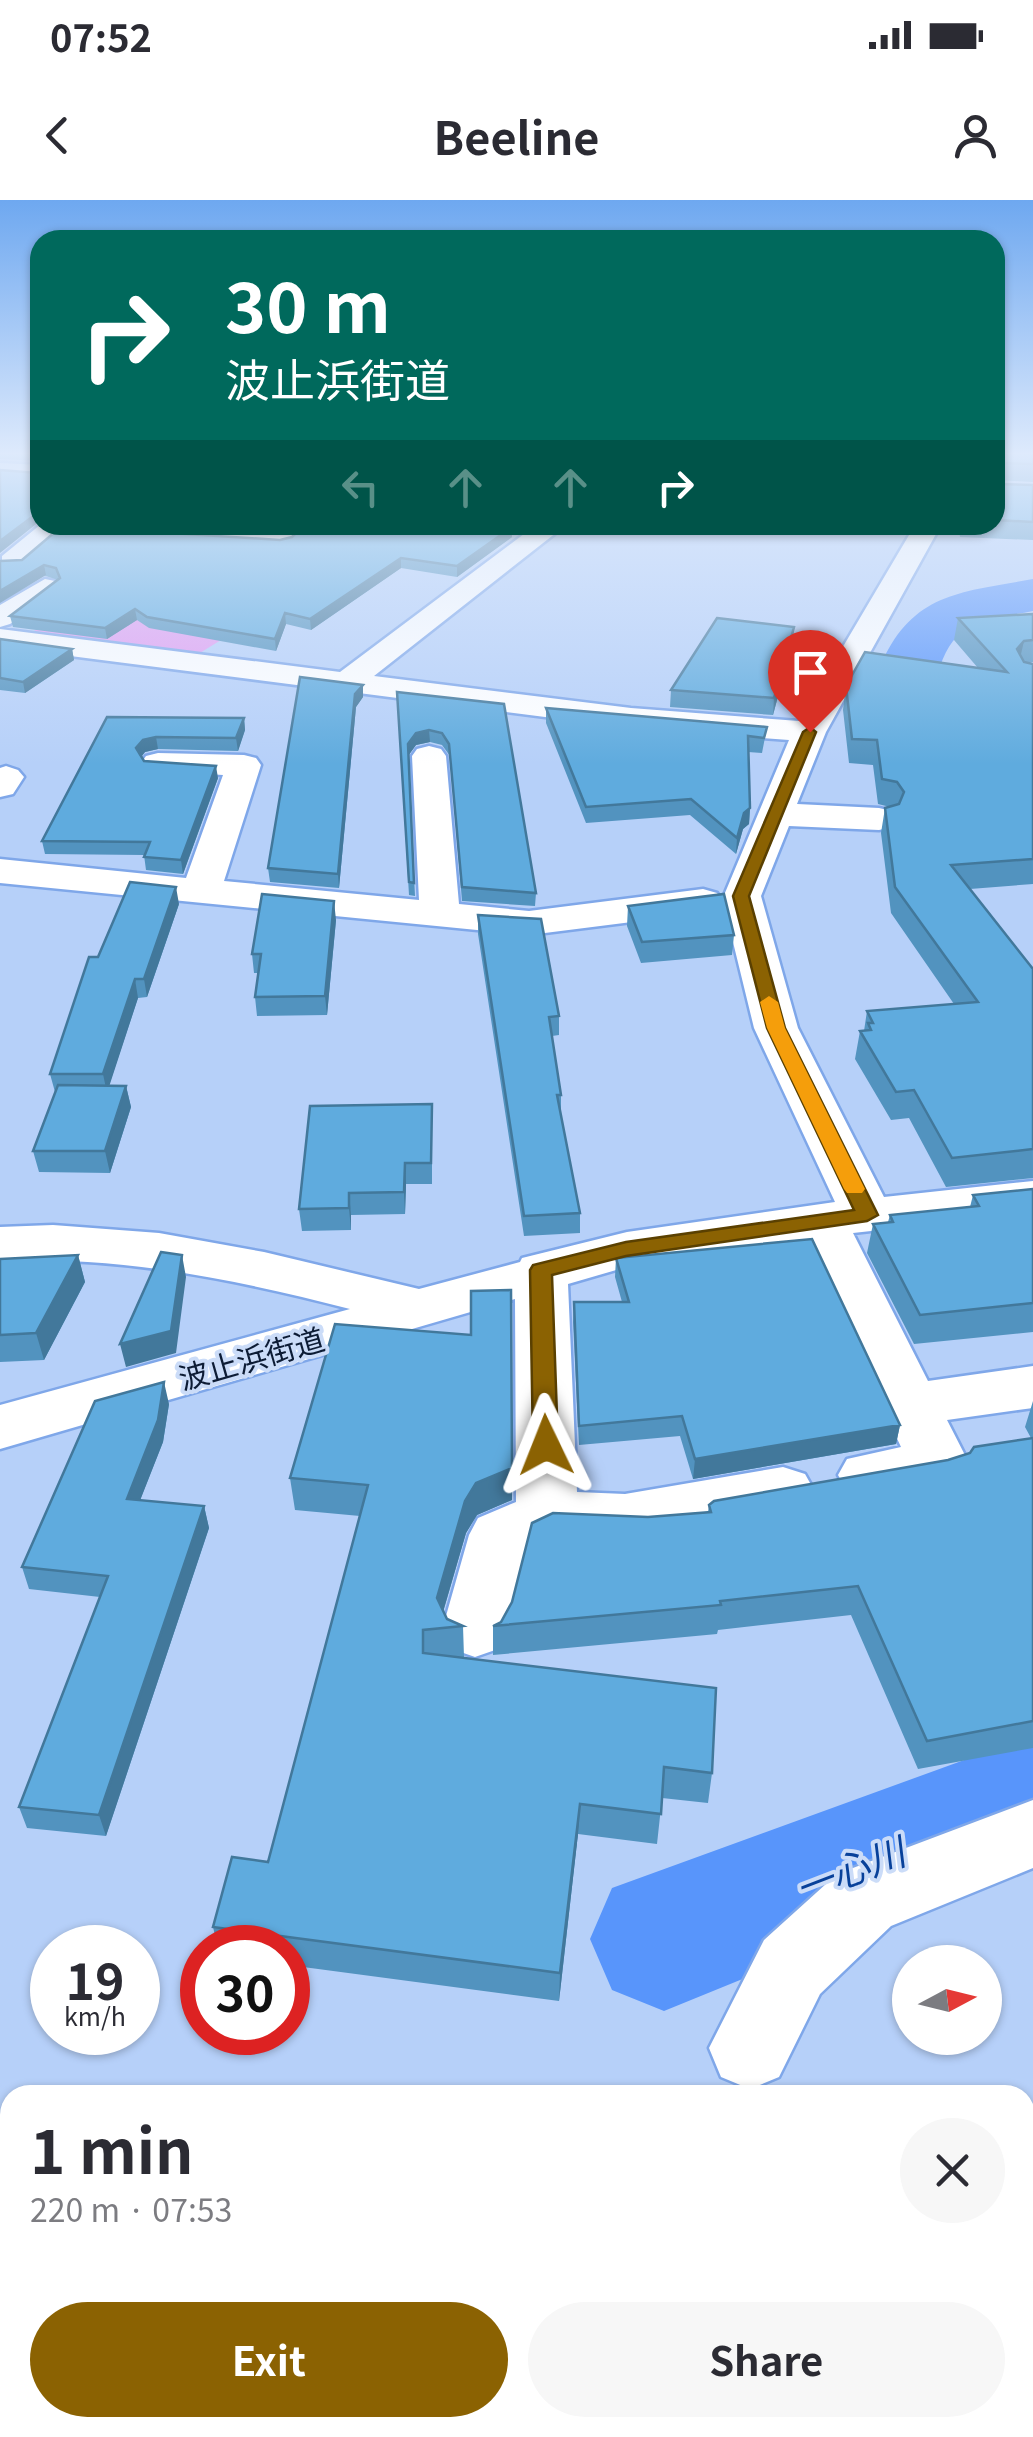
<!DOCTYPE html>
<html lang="en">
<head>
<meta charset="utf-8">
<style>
  body { margin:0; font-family:Georgia,"Noto Sans JP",serif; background:#f7f7f7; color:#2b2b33; height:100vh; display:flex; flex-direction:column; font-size:38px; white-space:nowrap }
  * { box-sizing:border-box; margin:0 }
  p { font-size:32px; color:#7c7c81 }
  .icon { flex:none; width:55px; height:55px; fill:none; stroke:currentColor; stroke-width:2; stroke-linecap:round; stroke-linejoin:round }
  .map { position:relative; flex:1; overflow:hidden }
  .details { position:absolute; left:0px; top:1885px; width:1035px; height:352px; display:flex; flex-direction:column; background:#fff; border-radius:30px 30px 0 0; box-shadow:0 2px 8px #0004 }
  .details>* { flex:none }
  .guide { position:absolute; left:30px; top:30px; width:975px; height:305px; border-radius:30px; box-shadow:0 2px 8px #0004; background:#00695c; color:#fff; overflow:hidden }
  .needle { width:65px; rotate:83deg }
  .buttons { position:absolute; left:892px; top:1745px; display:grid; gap:20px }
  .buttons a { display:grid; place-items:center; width:110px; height:110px; border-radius:50%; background:#fff; box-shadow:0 2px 8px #0004; font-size:50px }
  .speed { position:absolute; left:30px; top:1725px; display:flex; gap:20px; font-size:50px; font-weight:700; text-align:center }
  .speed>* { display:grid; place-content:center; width:130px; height:130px; border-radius:50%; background:#fff; box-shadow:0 2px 8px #0004; line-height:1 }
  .speed small { font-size:25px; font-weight:400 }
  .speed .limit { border:15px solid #d22; background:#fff; color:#111 }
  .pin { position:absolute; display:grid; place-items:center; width:85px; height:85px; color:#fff; margin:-102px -42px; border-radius:50% 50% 50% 0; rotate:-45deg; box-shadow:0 0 10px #0007 }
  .pin .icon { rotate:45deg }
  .me { position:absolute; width:110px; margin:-55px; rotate:358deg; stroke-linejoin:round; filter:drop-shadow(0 0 8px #0008) }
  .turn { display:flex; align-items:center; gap:35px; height:210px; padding:0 30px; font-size:45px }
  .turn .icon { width:130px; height:130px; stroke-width:2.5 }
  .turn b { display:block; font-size:70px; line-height:85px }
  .lanes { display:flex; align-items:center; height:95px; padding:0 30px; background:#0003; justify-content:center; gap:50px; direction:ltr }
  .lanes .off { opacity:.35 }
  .round { display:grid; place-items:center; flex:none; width:105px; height:105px; border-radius:52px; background:#f7f7f7 }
  .summary { display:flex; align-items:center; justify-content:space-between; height:170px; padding:0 30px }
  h1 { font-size:60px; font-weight:700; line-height:75px }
  .primary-button { display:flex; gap:20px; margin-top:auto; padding:20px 30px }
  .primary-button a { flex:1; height:115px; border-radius:60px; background:#8b6202; color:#fff; font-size:40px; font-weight:700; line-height:115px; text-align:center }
  .primary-button a+a { background:#f7f7f7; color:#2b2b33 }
  .status { display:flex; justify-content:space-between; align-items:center; height:70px; padding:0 50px; background:#fff; direction:ltr }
  .status svg { height:28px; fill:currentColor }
  header { display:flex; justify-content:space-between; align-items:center; height:130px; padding:0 30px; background:#fff; font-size:45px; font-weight:700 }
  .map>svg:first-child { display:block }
</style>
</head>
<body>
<div class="status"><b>07:52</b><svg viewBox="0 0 49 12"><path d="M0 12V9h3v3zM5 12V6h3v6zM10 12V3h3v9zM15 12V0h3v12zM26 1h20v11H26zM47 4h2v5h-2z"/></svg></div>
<header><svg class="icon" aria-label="back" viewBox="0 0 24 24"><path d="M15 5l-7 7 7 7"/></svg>Beeline<svg class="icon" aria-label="person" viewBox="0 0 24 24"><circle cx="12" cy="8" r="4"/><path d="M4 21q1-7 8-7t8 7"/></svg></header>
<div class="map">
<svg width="1033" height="2237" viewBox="0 0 1033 2237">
  <rect width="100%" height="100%" fill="#b6d0f9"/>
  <path fill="#e29df1" d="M90 391 286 400 195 456 27 436Z"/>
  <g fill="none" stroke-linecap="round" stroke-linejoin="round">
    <path fill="#5895fb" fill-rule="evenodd" d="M1033 379V411C988 420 956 418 940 467L950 484 1033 555V610L1009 604 904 508 880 467C911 392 962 392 1033 379Z
      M1033 1535V1661L664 1811 612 1790 590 1739 612 1688Z"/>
    <defs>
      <path id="minor" d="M0 263 40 265V279L0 277Z
        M40 325H186L275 331 281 325H310L290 345 281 347 63 332 22 368H2V356Z
        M536 325H566L374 476 631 508 799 521 915 325H941L826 532 797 604 879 608 892 611 897 619 892 627 879 630 789 626 761 696 798 828 884 997 1033 981V1013L853 1033 928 1181 1033 1166V1208L947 1220 969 1263 960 1279 868 1298 847 1291 838 1275 847 1259 901 1247 804 1039 630 1066 568 1084 577 1292 625 1294 783 1267 805 1274 814 1290 805 1306 783 1313 625 1342 552 1339 528 1350 508 1430 498 1449 475 1457 452 1449 442 1430 469 1335 478 1318 516 1302 515 1099 0 1249V1205L350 1109C234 1079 120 1056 0 1061V1027L53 1025 159 1033 264 1052 419 1089 520 1062 522 1058 627 1032 835 1002 754 828 723 701 717 709 703 713 529 735 0 683V659L186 678 223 575 146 570 141 563 146 556 158 553 244 555 256 558 261 565 224 681 419 700 412 556 417 549 429 546 441 549 446 556 459 704 529 711 703 689 717 693 722 700 789 540 631 528 0 447V429L340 472Z
        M45 379 55 381 59 387 55 393 10 424 0 427V405Z
        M6 566 18 570 24 577 13 594 0 597V568Z
        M1033 1600V1668L891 1726 820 1794 779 1877 750 1889 721 1877 709 1848 764 1740 837 1674Z"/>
    </defs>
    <use href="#minor" stroke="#7fa7e9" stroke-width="5"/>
    <use href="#minor" fill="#fff" fill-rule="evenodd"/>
  </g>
  <path fill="#5293bf" d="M0 251H40V261L0 259Z
    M995 251H1033V282L997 280 998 284 1033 285V340L960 337 958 325H995Z
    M242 325H276L274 327Z
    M512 327V337L457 377 401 368 311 430 286 424 276 451 149 428 137 420 107 439 13 427 10 416 58 380 0 361 280 340Z
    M1033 414V462L1027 463 1033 464V684L970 689 1033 769V978L946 987 909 918 891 920 855 859 860 831H864L867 811 954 804 891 713 881 633 885 608 890 607 878 604 873 565 849 563 843 510 846 486 978 468 954 440 958 418Z
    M794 427 792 444 773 515 670 507 671 490Z
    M0 439 72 449 74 460 25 493 0 490Z
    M363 485V497L356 507 339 688 270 682 268 668Z
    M397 492 504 504 536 693 535 706 462 701 450 556 442 545 430 542 416 545 408 556 415 696 409 695Z
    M546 508 767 527 762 553 748 552 750 608 749 624 743 629 736 654 690 615 586 623 546 523Z
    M107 517 244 518 245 530 238 551 158 549 145 552 141 557 144 561 218 578 183 674 146 670 144 655 45 654 42 641Z
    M179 704 147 797 138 798 109 885 126 886 131 907 110 973 39 972 33 951 55 892 50 874 98 757Z
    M628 706 734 735 732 755 641 763 627 726Z
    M478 715 559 816V835L552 836 561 895V914L580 1013V1033L524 1036 478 734Z
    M336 720 327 815 257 816 255 797 258 773H254L252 754Z
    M432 904V984H406L405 1014 351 1015V1030L302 1031 299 1009Z
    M1033 989V1132L914 1144 867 1053 873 1024 888 1022 890 1015 970 1007 973 995Z
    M78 1055 85 1082 44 1160 0 1162V1059Z
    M616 1058 900 1225 896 1244 693 1279 680 1236 579 1245 573 1122 574 1102H622L615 1077Z
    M1033 1201V1548L918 1569 851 1415 718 1430 717 1434 493 1455V1426L501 1422 648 1317 708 1312 709 1305 948 1260 1031 1238 1025 1227Z
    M169 1204 163 1242 140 1300 204 1306 209 1328 106 1636 27 1628 19 1607 100 1397 29 1389 22 1367Z
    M290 1278 512 1300 477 1315 466 1333 443 1412 447 1419 463 1426 464 1457 712 1573 708 1603 662 1598 657 1644 578 1634 559 1801 288 1765V1748H218L213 1727 268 1662 360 1316 295 1310Z"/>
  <path fill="#42789b" d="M38 311 40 321 0 353V341Z
    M512 327V337L457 377V366Z
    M401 358V368L311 430 310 419Z
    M44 365 46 375 0 403V391Z
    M135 409 137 420 107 439 105 428Z
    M285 413 286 424 276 451 275 439Z
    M794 427 792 444 773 515 774 498Z
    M1024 441 1019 463 1017 449Z
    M72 449 74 460 25 493 23 482Z
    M363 485V497L356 507 339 688 338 674 355 494Z
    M244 518 245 530 238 551 236 538Z
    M429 530 430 542 416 545 408 556V544L416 533Z
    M156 537 158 549 145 552 138 561 136 548 143 540Z
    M216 566 218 578 183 674 181 660Z
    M750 608 749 624 743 629 736 654 737 638 744 613Z
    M176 687 179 704 147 797 144 779Z
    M334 701 336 720 327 815 325 796Z
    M135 779 138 798 107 893 103 874Z
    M126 886 131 907 110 973 105 951Z
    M405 963 406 984 405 1014 404 992Z
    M349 993 351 1015V1030L349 1008Z
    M78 1055 85 1082 44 1160 36 1133Z
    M182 1055 186 1077 176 1153 126 1167 120 1144Z
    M164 1182 169 1204 163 1242 132 1321 127 1299Z
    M900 1225 896 1244 693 1279 695 1259Z
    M512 1268V1300L477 1315 466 1333 438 1429 437 1398 465 1301 476 1283Z
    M204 1306 209 1328 106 1636 99 1615Z
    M580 1604 578 1634 559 1801 560 1773Z"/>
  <path fill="#5fabde" stroke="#42789b" stroke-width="2.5" d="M995 251H1029L1033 257V264L998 263 995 266Z
    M995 269 998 284 1033 285V322L995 320Z
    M0 270 38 273 40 271V311L0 341Z
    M304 325H501L512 327 457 366 401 358 310 419 285 413 275 439 147 417 135 409 105 428 10 416 60 378 56 368 44 365 0 391V361L22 360 62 326 280 340 292 337Z
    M1033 414V440L1024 441 1017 449 1024 462 1033 464V659L951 665 1033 769V949L952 958 914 890 896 892 860 831 871 830 868 823H873L867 811 978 802 895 687 885 608 899 604 904 592 897 582 882 579 877 540 852 539 846 486 865 452 1007 472 958 418Z
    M717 418 794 427 774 498 671 490Z
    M0 439 72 449 23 482 0 478Z
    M300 477 363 485 355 494 338 674 268 668Z
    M397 492 504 504 536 693 462 687 449 544 442 533 429 530 416 533 408 544 414 683 409 682Z
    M546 508 767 527 764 538 748 536 750 608 744 613 737 638 691 599 586 607Z
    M107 517 244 518 236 538 156 537 143 540 136 548 144 561 216 566 181 660 144 657 150 642 42 641Z
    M130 682 176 687 144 779H135L103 874H50L89 757H98Z
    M262 694 334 701 325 796 255 797 261 754H252Z
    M724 694 734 735 642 742 628 706Z
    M478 715 541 719 559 816 549 817 561 895H557L580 1013 524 1016Z
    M58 885 126 886 105 951H33Z
    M432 904 431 963H405L404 992 349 993V1008L299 1009 310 906Z
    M1033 989V1103L920 1115 873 1024 893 1022 890 1015 979 1006 973 995Z
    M812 1039 900 1225 695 1259 682 1216 579 1226 574 1102H629L616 1058Z
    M161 1052 182 1055 171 1131 120 1144Z
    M78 1055 36 1133 0 1135V1059Z
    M511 1090 512 1268 476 1283 465 1301 437 1398 447 1419 463 1426 423 1430V1453L716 1488 712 1573 664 1567 661 1614 580 1604 560 1773 213 1727 232 1657 268 1662 368 1285 290 1278 335 1124 471 1135V1091Z
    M164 1182 158 1220 127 1299 204 1306 99 1615 19 1607 108 1376 22 1367 95 1201Z
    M1033 1238V1521L927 1541 858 1386 720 1401 721 1405 493 1426 501 1422 512 1402 532 1323 553 1313 648 1317 711 1312 709 1305 714 1301 948 1260 970 1253 974 1247Z"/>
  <linearGradient id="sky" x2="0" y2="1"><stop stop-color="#6ea8f0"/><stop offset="0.45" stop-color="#deeafc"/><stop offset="1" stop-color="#deeafc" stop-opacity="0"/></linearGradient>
  <rect width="1033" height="564" fill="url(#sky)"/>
  <path fill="#8b6202" stroke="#5a4001" stroke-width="2.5" d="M810 527 816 532 749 696 785 828 878 1015 867 1021 626 1056 552 1075 558 1245 554 1251H537L533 1245 530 1070 533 1065 626 1042 854 1010 767 828 733 696 803 532Z"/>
  <path fill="#f59e0b" d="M769 796 778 802 785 828 865 989 862 993H847L844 989 767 828 760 802Z"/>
  <g text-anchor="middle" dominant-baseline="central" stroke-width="8" stroke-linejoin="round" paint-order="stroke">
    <g font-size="30" fill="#0d1c35" stroke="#cbdcf8">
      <text transform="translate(251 1157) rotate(-16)">波止浜街道</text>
    </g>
    <g font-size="38" font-style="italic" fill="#08419a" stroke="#cbdcf8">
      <text transform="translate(849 1668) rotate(-21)">一心川</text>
    </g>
  </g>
</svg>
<div class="buttons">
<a><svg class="needle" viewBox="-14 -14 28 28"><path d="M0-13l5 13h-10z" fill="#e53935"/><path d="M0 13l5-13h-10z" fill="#7c7c81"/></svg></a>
</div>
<div class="speed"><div>19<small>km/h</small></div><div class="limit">30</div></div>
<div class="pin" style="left:810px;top:532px;background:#d93025"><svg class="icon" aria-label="arrive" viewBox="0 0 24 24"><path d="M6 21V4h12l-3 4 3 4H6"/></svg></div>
<svg class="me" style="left:546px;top:1245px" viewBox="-20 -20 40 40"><path d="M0-17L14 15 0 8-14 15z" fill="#8b6202" stroke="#fff" stroke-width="4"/></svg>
<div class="guide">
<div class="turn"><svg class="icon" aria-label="right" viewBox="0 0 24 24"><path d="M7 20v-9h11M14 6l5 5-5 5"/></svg><div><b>30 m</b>波止浜街道</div></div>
<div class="lanes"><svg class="icon off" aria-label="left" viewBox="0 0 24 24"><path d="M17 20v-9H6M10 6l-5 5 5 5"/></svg><svg class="icon off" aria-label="ahead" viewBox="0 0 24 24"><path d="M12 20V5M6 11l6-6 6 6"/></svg><svg class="icon off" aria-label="ahead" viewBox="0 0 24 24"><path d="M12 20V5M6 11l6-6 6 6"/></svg><svg class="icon" aria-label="right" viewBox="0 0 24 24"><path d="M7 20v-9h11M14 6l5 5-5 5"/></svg></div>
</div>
<section class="details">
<div class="summary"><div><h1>1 min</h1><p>220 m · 07:53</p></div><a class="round"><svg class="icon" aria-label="close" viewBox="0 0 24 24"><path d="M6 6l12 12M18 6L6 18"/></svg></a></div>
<div class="primary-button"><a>Exit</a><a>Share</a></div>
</section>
</div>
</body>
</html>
